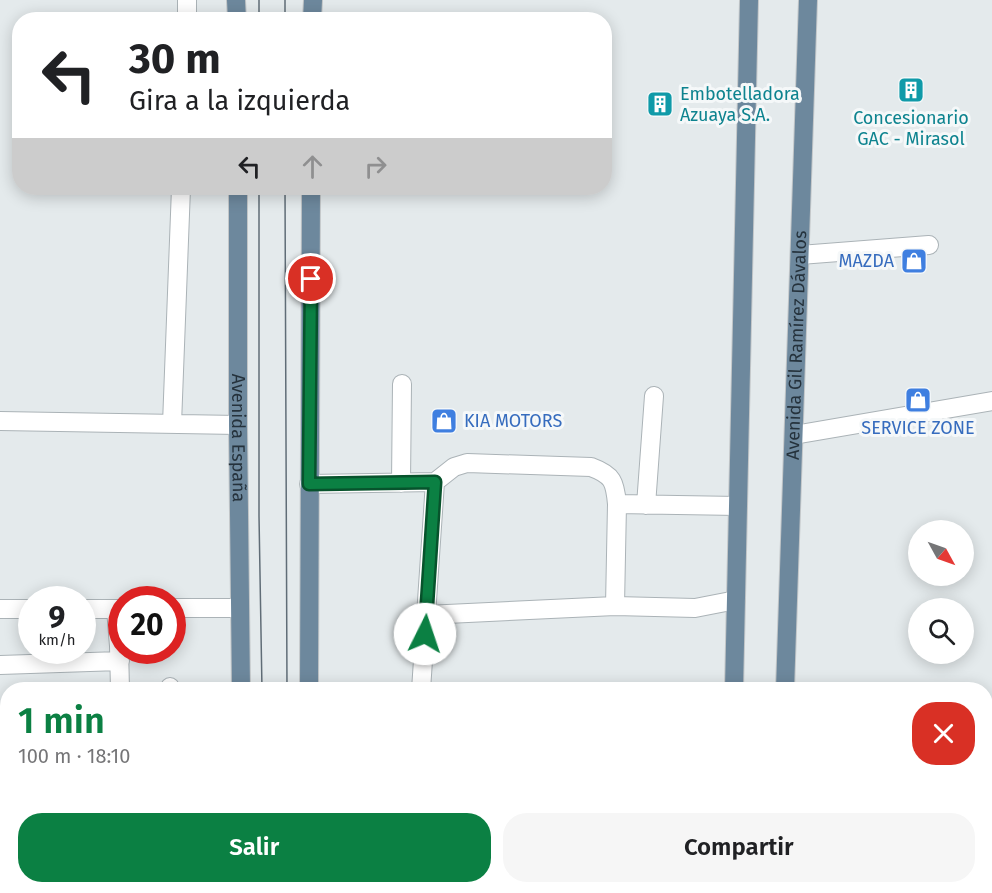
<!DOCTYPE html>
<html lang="es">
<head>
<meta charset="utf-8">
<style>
  body { margin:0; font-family:"Fira Sans",sans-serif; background:#f6f6f6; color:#202124; height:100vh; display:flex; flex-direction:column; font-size:22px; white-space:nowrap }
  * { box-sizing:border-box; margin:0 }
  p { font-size:20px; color:#757577 }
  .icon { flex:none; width:33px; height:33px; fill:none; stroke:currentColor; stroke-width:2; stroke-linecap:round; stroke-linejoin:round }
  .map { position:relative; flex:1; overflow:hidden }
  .details { position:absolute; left:0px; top:682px; width:993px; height:212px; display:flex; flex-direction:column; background:#fff; border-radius:24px 24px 0 0; box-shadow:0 3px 15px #0003 }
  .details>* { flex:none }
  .banner { position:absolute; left:12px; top:12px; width:600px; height:183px; border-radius:24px; box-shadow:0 3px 15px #0003; background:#fff; color:#202124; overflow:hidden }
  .needle { width:39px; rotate:130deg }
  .buttons { position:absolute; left:908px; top:520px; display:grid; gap:12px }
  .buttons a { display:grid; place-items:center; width:66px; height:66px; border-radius:50%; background:#fff; box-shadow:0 3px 15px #0003; font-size:30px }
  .speed { position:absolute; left:18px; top:586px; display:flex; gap:12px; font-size:30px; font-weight:700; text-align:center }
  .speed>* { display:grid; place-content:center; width:78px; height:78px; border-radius:50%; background:#fff; box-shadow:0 3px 15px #0003; line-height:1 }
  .speed small { font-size:15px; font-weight:400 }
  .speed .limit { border:9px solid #d22; background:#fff; color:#111 }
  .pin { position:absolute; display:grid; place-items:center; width:51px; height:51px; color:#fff; margin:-26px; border:3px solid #fff; border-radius:50%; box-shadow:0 2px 6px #0007 }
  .me { position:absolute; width:66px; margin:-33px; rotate:4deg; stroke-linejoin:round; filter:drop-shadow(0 0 4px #0008) }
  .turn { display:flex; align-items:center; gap:21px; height:126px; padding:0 18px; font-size:27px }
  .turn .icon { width:78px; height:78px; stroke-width:2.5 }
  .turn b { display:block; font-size:42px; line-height:51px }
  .lanes { display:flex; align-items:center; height:57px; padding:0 18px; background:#0003; justify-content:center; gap:30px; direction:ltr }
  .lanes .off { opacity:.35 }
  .round { display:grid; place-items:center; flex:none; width:63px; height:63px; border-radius:24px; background:#f6f6f6 }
  .headline { display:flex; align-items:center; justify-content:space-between; height:102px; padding:0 18px }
  h1 { font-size:36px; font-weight:600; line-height:45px; color:#0b8043 }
  .cta { display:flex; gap:12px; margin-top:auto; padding:12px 18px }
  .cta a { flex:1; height:69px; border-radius:24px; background:#0b8043; color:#fff; font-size:24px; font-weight:600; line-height:69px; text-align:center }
  .cta a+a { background:#f6f6f6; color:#202124 }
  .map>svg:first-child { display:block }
</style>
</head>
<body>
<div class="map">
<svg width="992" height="893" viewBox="0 0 992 893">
  <rect width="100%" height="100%" fill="#e4eaec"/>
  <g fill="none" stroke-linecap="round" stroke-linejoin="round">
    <defs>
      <path id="minor" d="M187 20V0
        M800 255 929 245
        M0 421 238 425
        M172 424 181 188
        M794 435 992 401
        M435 482 454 467 467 463 591 467C613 475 615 482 617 504
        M401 483 402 384
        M309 484 435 482 421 690
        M646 505 654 396
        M615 606 617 504 738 506
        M172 608H239
        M0 609H32
        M82 609H122
        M116 609 119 646 120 690
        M426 615 615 606 695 608 736 600
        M0 665 120 661
        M170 690V687
        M565 890 605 886
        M89 893 93 886"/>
      <g id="major">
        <path d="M236 0 237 20"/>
        <path d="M312 20 313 0"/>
        <path id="s1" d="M238 188V425L241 690"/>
        <path d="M309 690 311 188"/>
        <path d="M734 690 749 0"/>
        <path id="s2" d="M785 690 808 0"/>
        <path d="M245 886V893"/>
        <path d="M310 886V893"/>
        <path d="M729 893V886"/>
        <path d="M779 893V886"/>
      </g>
    </defs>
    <use href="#minor" stroke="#abb3b7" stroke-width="20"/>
    <use href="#major" stroke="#c2c6c8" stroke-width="20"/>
    <use href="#minor" stroke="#fff" stroke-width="18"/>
    <use href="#major" stroke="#6d889d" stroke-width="18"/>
    <path stroke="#606d77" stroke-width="1.5" d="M259 0V20
      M285 20V0
      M259 188V516L262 690
      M285 188 287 690
      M266 886V893
      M289 886V893"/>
  </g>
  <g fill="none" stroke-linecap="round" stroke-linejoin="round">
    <defs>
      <path id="route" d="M311 279 309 484 435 482 425 634"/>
    </defs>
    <use href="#route" stroke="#07532c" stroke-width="15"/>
    <use href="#route" stroke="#0b8043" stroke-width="10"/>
  </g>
  <defs>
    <symbol id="building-square" viewBox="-11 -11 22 22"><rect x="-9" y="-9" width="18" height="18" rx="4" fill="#0f9aa8" stroke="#f5f8f9"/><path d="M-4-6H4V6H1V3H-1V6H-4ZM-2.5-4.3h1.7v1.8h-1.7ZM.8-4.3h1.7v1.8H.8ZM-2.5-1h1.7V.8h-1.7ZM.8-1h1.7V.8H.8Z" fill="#fff"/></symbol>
    <symbol id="shop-square" viewBox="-11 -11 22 22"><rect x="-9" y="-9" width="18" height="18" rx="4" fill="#3f7fe0" stroke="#f5f8f9"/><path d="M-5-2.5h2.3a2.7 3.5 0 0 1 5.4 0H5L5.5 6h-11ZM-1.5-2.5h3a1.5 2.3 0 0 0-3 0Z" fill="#fff"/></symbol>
  </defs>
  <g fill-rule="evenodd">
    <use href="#building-square" x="896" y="75" width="30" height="30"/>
    <use href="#building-square" x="645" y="89" width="30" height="30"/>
    <use href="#shop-square" x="899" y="246" width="30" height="30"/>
    <use href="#shop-square" x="903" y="385" width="30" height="30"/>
    <use href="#shop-square" x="429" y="406" width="30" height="30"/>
  </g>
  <g text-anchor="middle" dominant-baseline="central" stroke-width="6" stroke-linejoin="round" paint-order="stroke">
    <g font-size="18" fill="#0d838f" stroke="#f5f8f9" text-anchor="start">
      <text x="680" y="94">Embotelladora<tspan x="680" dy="21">Azuaya S.A.</tspan></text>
      <text x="911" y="118" text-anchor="middle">Concesionario<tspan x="911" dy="21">GAC - Mirasol</tspan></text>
    </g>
    <g font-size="18" fill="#366cbe" stroke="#f5f8f9" text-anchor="end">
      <text x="894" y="261">MAZDA</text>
      <text x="464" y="421" text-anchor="start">KIA MOTORS</text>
      <text x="918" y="428" text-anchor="middle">SERVICE ZONE</text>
    </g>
    <g font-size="18" fill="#25323c" stroke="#f5f8f9">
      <text stroke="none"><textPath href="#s2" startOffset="345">Avenida Gil Ramírez Dávalos</textPath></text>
      <text stroke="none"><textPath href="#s1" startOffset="250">Avenida España</textPath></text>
    </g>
  </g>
</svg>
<div class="buttons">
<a><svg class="needle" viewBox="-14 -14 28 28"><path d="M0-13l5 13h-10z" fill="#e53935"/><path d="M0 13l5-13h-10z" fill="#757577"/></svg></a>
<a><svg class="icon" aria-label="search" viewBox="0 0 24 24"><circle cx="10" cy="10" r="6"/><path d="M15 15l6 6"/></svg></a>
</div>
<div class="speed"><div>9<small>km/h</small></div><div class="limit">20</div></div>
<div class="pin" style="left:311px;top:279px;background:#d93025"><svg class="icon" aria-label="arrive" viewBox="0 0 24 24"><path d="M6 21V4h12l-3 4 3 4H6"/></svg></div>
<svg class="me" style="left:425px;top:634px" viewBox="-20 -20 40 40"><circle r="19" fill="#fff"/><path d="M0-13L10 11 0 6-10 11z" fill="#0b8043"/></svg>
<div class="banner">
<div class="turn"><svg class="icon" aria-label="left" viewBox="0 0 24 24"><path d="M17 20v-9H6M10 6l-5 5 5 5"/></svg><div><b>30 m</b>Gira a la izquierda</div></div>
<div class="lanes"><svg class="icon" aria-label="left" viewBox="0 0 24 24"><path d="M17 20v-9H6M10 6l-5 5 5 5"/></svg><svg class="icon off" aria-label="ahead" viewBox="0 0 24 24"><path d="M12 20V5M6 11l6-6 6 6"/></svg><svg class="icon off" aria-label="right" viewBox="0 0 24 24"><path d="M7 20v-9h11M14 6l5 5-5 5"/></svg></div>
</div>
<section class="details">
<div class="headline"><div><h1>1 min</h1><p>100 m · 18:10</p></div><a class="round" style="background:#d93025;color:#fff"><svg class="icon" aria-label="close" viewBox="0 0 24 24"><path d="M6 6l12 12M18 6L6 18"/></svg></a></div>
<div class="cta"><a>Salir</a><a>Compartir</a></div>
</section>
</div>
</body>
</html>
